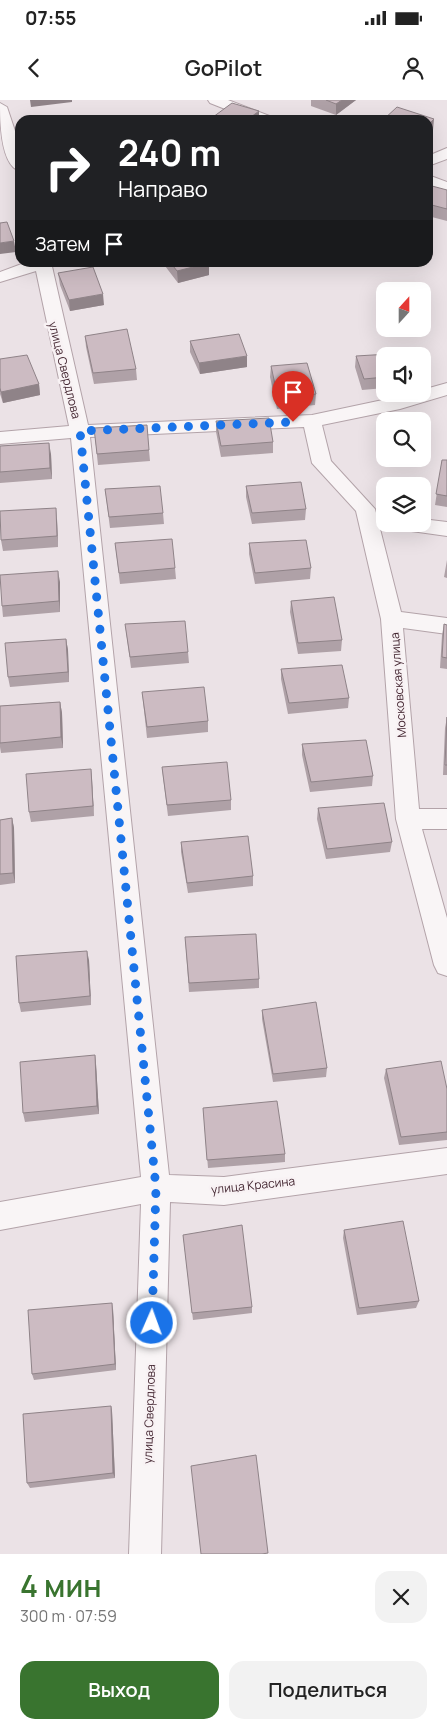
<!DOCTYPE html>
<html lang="ru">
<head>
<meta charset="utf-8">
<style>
  body { margin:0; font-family:Manrope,sans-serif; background:#f2f2f2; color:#222; height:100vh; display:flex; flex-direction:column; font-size:19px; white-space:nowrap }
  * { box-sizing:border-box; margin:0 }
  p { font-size:16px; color:#767676 }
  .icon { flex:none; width:28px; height:28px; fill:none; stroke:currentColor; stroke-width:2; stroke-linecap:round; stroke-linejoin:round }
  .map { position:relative; height:1454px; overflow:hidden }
  .sheet { display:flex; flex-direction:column; background:#fff; flex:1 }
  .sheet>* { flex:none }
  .guide { position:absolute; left:15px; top:15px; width:418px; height:152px; border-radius:15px; box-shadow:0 5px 20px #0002; background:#202124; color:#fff; overflow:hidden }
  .needle { width:32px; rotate:21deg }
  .tools { position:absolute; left:376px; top:182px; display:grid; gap:10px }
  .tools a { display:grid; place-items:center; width:55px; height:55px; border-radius:10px; background:#fff; box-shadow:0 5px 20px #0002; font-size:25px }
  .pin { position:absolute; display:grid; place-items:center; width:42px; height:42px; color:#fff; margin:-51px -21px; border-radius:50% 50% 50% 0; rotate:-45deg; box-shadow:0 0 5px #0007 }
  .pin .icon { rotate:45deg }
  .me { position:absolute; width:55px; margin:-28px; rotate:2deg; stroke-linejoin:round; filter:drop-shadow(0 0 4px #0008) }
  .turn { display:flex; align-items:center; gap:18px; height:105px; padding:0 20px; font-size:22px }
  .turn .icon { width:65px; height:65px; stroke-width:2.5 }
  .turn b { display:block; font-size:35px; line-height:42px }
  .then { display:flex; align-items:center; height:48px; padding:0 20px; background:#0003; gap:10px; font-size:19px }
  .round { display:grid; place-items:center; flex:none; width:52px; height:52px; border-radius:15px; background:#f2f2f2 }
  .summary { display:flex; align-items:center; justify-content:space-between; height:85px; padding:0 20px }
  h1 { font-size:30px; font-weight:600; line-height:38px; color:#39742f }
  .button { display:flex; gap:10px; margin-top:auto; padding:10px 20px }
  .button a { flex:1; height:58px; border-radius:15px; background:#39742f; color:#fff; font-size:20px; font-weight:600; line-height:58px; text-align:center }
  .button a+a { background:#f2f2f2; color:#222 }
  .status { display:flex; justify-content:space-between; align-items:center; height:35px; padding:0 25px; background:#fff; direction:ltr }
  .status svg { height:14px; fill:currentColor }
  header { display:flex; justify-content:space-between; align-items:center; height:65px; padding:0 20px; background:#fff; font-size:22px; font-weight:600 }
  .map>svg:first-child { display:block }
</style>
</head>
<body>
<div class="status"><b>07:55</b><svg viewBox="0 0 49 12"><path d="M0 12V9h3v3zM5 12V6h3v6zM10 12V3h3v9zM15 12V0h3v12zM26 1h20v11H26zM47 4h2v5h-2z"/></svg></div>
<header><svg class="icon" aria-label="back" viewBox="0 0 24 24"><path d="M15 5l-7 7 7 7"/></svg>GoPilot<svg class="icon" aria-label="person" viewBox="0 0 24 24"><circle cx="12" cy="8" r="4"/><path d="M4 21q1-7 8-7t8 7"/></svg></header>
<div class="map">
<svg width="447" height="1454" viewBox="0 0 447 1454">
  <rect width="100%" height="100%" fill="#ebe2e6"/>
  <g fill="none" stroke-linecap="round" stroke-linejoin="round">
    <defs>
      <path id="minor" d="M208 0H228L272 17 275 20H253L210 3Z
        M0 3 7 7 20 46V71C0 66 0 19 0 3Z
        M447 48V59L428 66V56Z
        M428 75 447 82V92L428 85Z
        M27 162H51L88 325 312 315 411 294H422V290L447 283V295L400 309 322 325 331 361 375 409 401 512 447 518V534L403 528 419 709H447V729H422L447 818V876L438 873 434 865 396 719 381 519 356 411 312 363 304 327 90 337 169 1075 224 1077 447 1048V1074L224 1105 170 1102 161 1454H129L141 1104 0 1130V1102L141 1077 71 338 0 344V332L69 326 36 171 0 182V172Z
        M422 419 447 422V436L397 429 394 424H422Z"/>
    </defs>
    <use href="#minor" stroke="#b3a3a9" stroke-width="2"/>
    <use href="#minor" fill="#f9f5f6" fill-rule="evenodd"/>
  </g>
  <path fill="#afa1a7" d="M311 0H356L336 15 311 6Z
    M447 90V121L428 116V92Z
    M162 162H208L209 163V175L178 183Z
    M58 173 104 205 70 211 60 185Z
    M85 236 136 269 137 280 94 284 86 247Z
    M190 241 247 267 200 274 190 252Z
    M356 256H385V288L362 290 355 267Z
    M0 259 39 284 40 295 3 303 0 294Z
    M271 266 316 294 315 305 277 309 270 277Z
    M216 321 273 342V353L221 357 216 332Z
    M94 328 149 350 150 361 98 365Z
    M0 346 51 354 52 379 0 383Z
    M442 360H447V407L435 405Z
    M246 386 306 409 305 420 252 424 246 397Z
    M105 389 163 413 164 424 110 428Z
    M57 419 58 447 3 451 1 440Z
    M115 443 175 468 176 479 120 484Z
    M249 443 311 468 310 479 255 484 249 454Z
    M447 460V478L444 477Z
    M60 482V512L3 517 2 506Z
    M291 501 342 540 341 551 298 554 290 512Z
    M125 524 188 552 189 563 131 568Z
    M444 524 447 525V569L440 568 442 535Z
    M66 539 68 550 69 582 10 587 8 577Z
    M281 569 349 598 348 608 288 614 281 579Z
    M142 592 208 621V632L147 638Z
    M60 602 62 613 63 648 1 653 0 647V606Z
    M447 617V675H443L445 628Z
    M302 644 373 676 372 686 310 692 302 655Z
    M162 667 231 700V710L168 716 163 677Z
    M91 669 94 716 31 722 29 712Z
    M318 708 392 742 390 752 326 759 317 719Z
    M12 718 14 728 15 783 0 785V720Z
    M181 742 253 776V786L188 793 181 752Z
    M185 837 259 879V888L189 892Z
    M89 860 91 905 21 912 19 903Z
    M262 910 327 968 326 977 273 982 262 919Z
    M95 955 96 964 99 1014 25 1022 23 1013Z
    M386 969 447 989V1040L399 1045 384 978Z
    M203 1008 285 1054V1062L208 1068Z
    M344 1130 419 1201 416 1208 357 1215 343 1138Z
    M183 1135 252 1207V1213L193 1220Z
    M113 1209 116 1270 34 1280 32 1274Z
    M111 1306 112 1311 115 1378 30 1388 27 1383Z"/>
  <path fill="#8f8388" d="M30 0H72V2L31 7Z
    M342 0H356L336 15V4Z
    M259 11V20H247Z
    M434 19 433 30 428 35V25Z
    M14 141 16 152 0 154V143Z
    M209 163V175L178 183 177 171Z
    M103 194 104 205 70 211 69 200Z
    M247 256V267L200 274 199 263Z
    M39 284 40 295 3 303 1 292Z
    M49 343 51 354 52 379 50 368Z
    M56 408 57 419 58 447 57 436Z
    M58 471 60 482V512L59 501Z
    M66 539 68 550 69 582 68 572Z
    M60 602 62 613 63 648 61 637Z
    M91 669 92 679 94 716 93 706Z
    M12 718 14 728 15 783 13 773Z
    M87 851 89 860 91 905 90 896Z
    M95 955 96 964 99 1014 97 1006Z
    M112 1203 113 1209 116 1270 115 1264Z
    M111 1306 112 1311 115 1378 113 1373Z"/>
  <path fill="#ccbbc2" stroke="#8f8388" d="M326 0H342L336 4Z
    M232 3 259 11 247 20H209Z
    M397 7 434 19 428 25V20H383Z
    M432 86 447 90V109L428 104V92Z
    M7 122 14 141 0 143V123Z
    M170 162H208L209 163 177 171Z
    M93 167 103 194 69 200 58 173Z
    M127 229 136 269 93 273 85 236Z
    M239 234 247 256 199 263 190 241Z
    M406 253 407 256H385V277L364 279 356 256Z
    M27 255 39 284 1 292 0 288V259Z
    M307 263 316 294 278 298 271 266Z
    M269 318 273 342 221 346 216 321Z
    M147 325 149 350 97 354 94 328Z
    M49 343 50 368 0 372V346Z
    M442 360H447V396L436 394Z
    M301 382 306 409 252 413 246 386Z
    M160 386 163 413 109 417 105 389Z
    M56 408 57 436 1 440 0 411Z
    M172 439 175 468 119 473 115 443Z
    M306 440 311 468 255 473 249 443Z
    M58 471 59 501 2 506 0 475Z
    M334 497 342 540 298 543 291 501Z
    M185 521 188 552 130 557 125 524Z
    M444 524 447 525V558L442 557Z
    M66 539 68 572 8 577 5 543Z
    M342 565 349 598 289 603 281 569Z
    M204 587 208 621 147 627 142 592Z
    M60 602 61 637 0 643V606Z
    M447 617V665H445Z
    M366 640 373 676 311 682 302 644Z
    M227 662 231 700 167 705 162 667Z
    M91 669 93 706 29 712 26 674Z
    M384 703 392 742 327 749 318 708Z
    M12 718 13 773 0 774V720Z
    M248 736 253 776 187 783 181 742Z
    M256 834 259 879 189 883 185 837Z
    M87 851 90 896 19 903 16 856Z
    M316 902 327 968 273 974 262 910Z
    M95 955 97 1006 23 1013 20 962Z
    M441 961 447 989V1032L401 1037 386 969Z
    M277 1001 285 1054 207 1060 203 1008Z
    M403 1121 419 1201 359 1208 344 1130Z
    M242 1125 252 1207 192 1213 183 1135Z
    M112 1203 115 1264 32 1274 28 1210Z
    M111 1306 113 1373 27 1383 23 1314Z
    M256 1355 268 1453 262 1454H201L191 1366Z"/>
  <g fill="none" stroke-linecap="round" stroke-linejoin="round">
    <path stroke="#1a73e8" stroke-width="9" stroke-dasharray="0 16.2" d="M152 1223 156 1088 80 331 293 322"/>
  </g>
  <g text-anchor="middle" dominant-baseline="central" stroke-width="5" stroke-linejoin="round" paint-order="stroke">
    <g font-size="12" fill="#452833" stroke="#f8f2f4">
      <text transform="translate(65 270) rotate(76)">улица Свердлова</text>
      <text transform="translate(398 585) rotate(-94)">Московская улица</text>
      <text transform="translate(253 1085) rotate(-6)">улица Красина</text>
      <text transform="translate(149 1314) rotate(-88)">улица Свердлова</text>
    </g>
  </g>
</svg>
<div class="tools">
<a><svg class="needle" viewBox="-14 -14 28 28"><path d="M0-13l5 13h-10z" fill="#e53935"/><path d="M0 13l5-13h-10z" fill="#767676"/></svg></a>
<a><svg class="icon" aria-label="sound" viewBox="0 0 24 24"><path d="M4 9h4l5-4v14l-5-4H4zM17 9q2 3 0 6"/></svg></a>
<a><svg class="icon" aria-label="search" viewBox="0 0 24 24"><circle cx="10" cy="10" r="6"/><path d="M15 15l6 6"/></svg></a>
<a><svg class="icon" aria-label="layers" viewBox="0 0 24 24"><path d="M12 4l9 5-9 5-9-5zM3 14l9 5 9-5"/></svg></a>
</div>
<div class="pin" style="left:293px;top:322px;background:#d93025"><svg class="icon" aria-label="arrive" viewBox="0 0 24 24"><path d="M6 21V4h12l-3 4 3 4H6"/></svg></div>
<svg class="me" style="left:152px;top:1223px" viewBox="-20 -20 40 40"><circle r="17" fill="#1a73e8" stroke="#fff" stroke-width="3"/><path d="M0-11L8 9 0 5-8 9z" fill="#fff"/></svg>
<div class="guide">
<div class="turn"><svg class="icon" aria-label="right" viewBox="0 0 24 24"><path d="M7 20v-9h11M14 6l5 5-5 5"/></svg><div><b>240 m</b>Направо</div></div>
<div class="then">Затем<svg class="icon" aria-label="arrive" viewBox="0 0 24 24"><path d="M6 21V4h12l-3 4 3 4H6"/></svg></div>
</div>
</div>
<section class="sheet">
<div class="summary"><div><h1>4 мин</h1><p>300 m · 07:59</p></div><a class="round"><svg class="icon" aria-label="close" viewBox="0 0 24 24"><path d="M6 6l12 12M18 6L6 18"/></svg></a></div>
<div class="button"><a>Выход</a><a>Поделиться</a></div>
</section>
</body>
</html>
